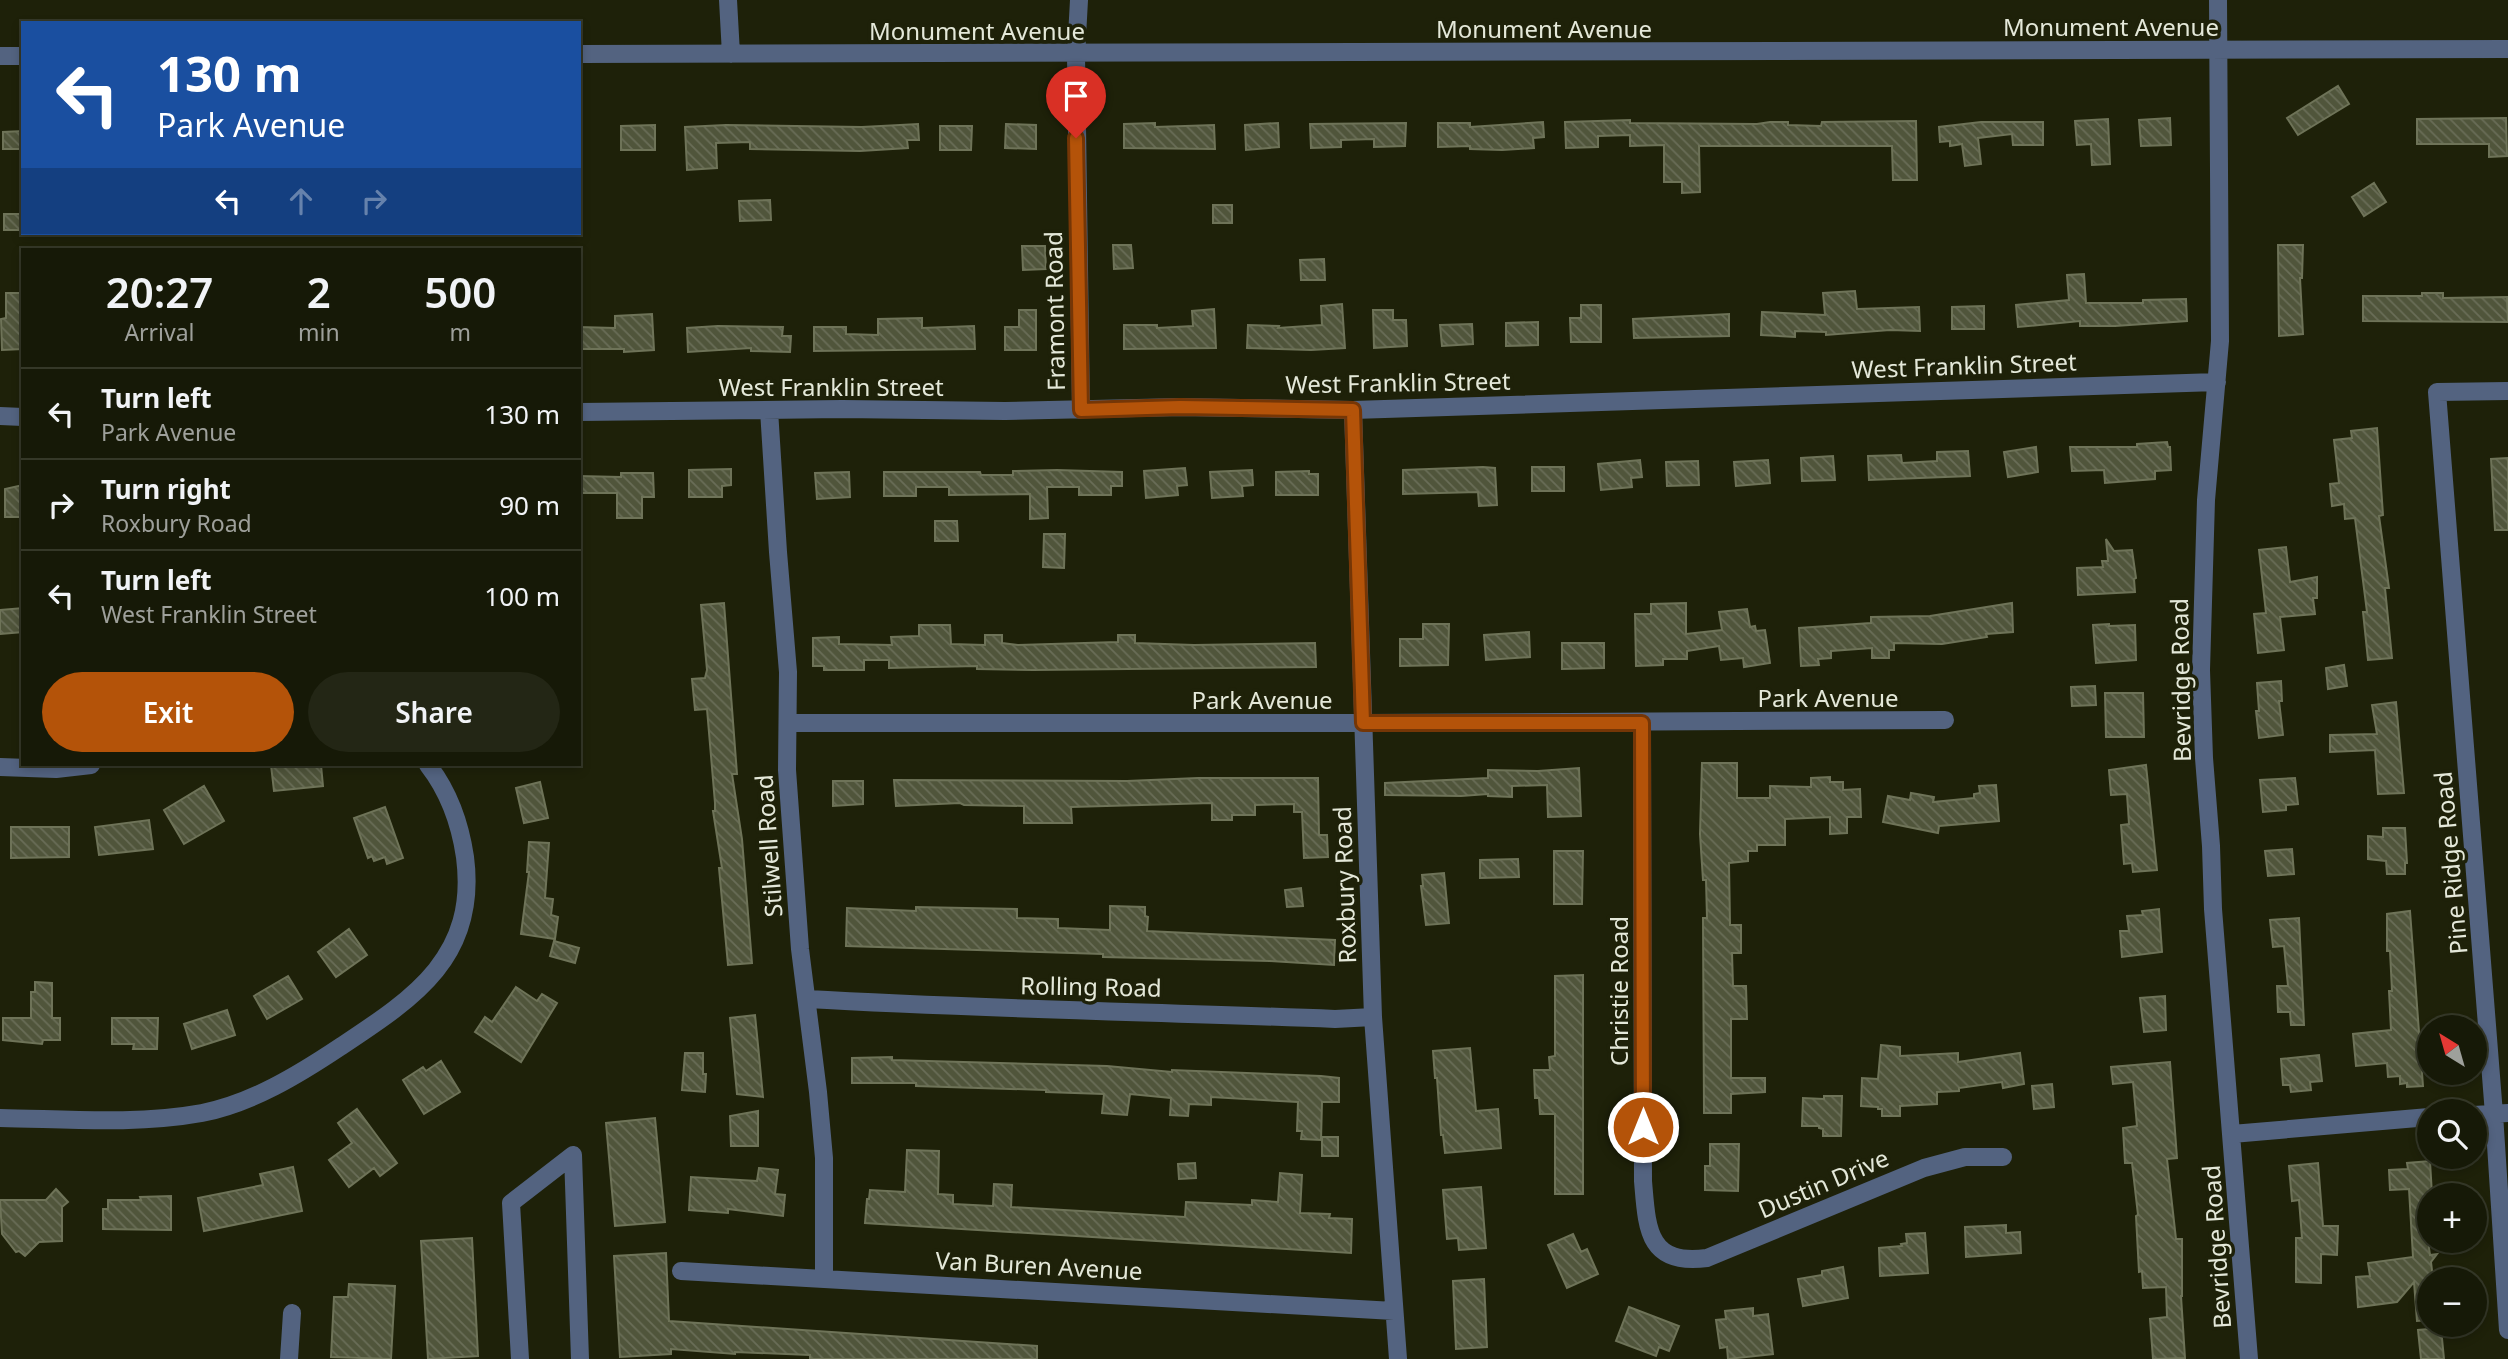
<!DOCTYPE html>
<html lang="en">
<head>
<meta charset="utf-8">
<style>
  body { margin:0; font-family:"Noto Sans",sans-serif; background:#232615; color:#f1f3f6; height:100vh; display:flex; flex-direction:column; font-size:26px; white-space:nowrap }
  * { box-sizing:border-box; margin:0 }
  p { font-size:23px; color:#9ea09b }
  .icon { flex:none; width:38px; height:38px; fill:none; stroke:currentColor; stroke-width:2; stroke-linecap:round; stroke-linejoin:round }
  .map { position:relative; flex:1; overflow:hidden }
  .details { position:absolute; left:21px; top:248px; width:560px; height:518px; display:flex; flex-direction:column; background:#161907; border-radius:0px; box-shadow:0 4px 10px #0003,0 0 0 2px #353828 }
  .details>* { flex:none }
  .top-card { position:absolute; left:21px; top:21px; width:560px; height:214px; border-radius:0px; box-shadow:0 4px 10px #0003,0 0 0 2px #353828; background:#1a4fa0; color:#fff; overflow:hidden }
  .needle { width:46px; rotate:323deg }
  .buttons { position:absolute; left:2417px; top:1015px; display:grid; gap:14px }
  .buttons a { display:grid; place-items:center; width:70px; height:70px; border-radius:50%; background:#161907; box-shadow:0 4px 10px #0003,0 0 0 2px #353828; font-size:35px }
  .pin { position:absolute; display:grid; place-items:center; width:60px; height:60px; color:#fff; margin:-72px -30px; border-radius:50% 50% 50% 0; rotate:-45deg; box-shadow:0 0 7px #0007 }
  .pin .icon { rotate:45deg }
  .me { position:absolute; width:77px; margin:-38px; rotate:0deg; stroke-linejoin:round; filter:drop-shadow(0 0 5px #0008) }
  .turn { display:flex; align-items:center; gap:24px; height:147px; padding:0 21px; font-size:32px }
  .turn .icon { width:91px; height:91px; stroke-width:2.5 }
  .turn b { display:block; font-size:49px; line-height:60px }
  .lanes { display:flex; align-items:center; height:66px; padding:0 21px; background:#0003; justify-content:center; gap:35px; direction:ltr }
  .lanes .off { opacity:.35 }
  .eta { display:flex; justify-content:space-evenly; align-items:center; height:119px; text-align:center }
  .eta b { font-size:42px; font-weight:600; line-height:49px }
  .primary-button { display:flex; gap:14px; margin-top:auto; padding:14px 21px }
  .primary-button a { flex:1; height:80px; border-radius:42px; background:#b45309; color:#fff; font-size:28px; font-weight:600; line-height:80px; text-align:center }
  .primary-button a+a { background:#232615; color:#f1f3f6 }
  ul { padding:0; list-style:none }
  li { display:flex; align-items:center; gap:21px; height:91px; padding:0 21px; border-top:2px solid #353828 }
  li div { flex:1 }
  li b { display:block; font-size:26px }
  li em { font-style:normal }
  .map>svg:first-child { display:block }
</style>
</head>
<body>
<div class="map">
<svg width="2508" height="1359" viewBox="0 0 2508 1359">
  <defs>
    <pattern id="building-back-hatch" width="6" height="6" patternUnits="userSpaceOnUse" patternTransform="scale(1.75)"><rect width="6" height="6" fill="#50553b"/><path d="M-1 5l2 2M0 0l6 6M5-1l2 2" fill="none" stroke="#696d57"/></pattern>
  </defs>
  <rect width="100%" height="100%" fill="#1e2109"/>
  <path fill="url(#building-back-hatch)" stroke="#6e7358" stroke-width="2" d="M2338 86 2349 104 2298 135 2287 118Z
    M2170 118 2171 145 2141 146 2139 120Z
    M2506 118 2507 156 2489 157V144H2417V119Z
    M2108 119 2110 164 2092 165 2091 144 2077 145 2075 121Z
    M1630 120V123L1757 124 1770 122H1788V125L1821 126 1822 122 1916 121 1917 180H1893L1892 146H1699L1700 192 1682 193V182H1664V145L1630 146V135L1598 136V147L1566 148 1565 122Z
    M1543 122 1544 137 1533 138 1534 148 1502 150 1470 149V146L1438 147V123H1470V127Z
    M1981 122H2043V145H2013L2012 134 1978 138 1981 164 1965 166 1962 144 1950 146V141L1940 142 1939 127Z
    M1155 123V127L1214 125 1215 149 1124 148V124Z
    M1278 123 1279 147 1246 150 1245 125Z
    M1406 123 1405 146 1374 147V139L1341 140V147L1311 148 1310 124Z
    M918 124 919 140H907L908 148 860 151 750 149V142L716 143 717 168 687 170 685 127 726 125 862 127Z
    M1006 124 1036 125V149L1005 148Z
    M655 125V150H621V126Z
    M940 126H972L971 150H940Z
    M23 131V149H3V132Z
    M2374 183 2386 202 2364 216 2352 197Z
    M770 200 771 220 740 221 739 201Z
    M1213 205H1232V223H1213Z
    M4 214H23V230H4Z
    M1113 245H1131L1133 268 1114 269Z
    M2278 245H2303L2302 278H2300L2303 334 2279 336Z
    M1022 246H1045L1046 269 1023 270Z
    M1324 259 1325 280H1301L1300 260Z
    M2084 274 2086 303H2143V300L2186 299 2187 321 2115 326H2080V321L2018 327 2016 305 2069 300 2067 275Z
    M1855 291 1857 309 1919 307 1920 331 1890 330 1826 335V332L1795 331V337L1761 335 1762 312 1825 315 1823 293Z
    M6 293H23V349L2 350 1 319 6 318Z
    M2422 293H2443V298L2507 297 2508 322 2363 321V296H2422Z
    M1342 304 1345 348 1311 350 1247 348 1248 325 1279 326 1278 328 1322 325 1321 306Z
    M1581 305H1601V342H1571L1570 318H1581Z
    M1984 306V329H1952V307Z
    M1214 309 1216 348 1124 349V325H1157V328L1193 326 1192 311Z
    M1019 310H1036V350H1005V327H1019Z
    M1373 310H1393V320H1406L1407 346 1374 348Z
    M652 314 654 350 624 352V349H579V327L615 328V316Z
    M1729 314V336L1634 338 1633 319Z
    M922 318V328L974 326 975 349 814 351V327H846V334L878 335V319Z
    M1538 322V345L1506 346V323Z
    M1472 324 1473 344 1442 346 1440 325Z
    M718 326 783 327 782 336H791L790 352 751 351V348L688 352 687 328Z
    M2377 428 2383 515 2379 516 2389 588H2385L2392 658 2368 660 2363 612H2367L2355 518 2345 519 2344 504 2332 506 2330 484 2339 483 2334 440 2352 438 2351 431Z
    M2167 442 2168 447H2170L2171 470 2155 471V479L2105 483 2104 470 2072 471 2070 447H2137V444Z
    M2036 447 2038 472 2008 477 2004 452Z
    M1968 451 1970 476 1869 480 1868 456 1901 455 1902 463 1937 461V452Z
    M1833 456 1835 480 1802 481 1801 458Z
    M2508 458V530H2495L2491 459Z
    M1640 460 1642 477 1631 478 1632 487 1601 490 1598 464Z
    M1768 460 1770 483 1736 486 1734 462Z
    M1698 461 1699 485 1667 486 1666 462Z
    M1483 467 1495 468 1497 505 1479 506 1478 492 1403 494V470Z
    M1532 467H1564V491H1532Z
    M1185 468 1187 485 1177 486 1178 495 1146 498 1144 471Z
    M731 469V485L722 486V497H689V470Z
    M1057 470 1122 472V486H1111V495H1079V487H1047L1048 518 1030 519V494L949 495V487H916V496H884V472H980L981 475H1013V471Z
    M1252 470 1253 485 1242 486 1243 496 1212 498 1210 472Z
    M1309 471V474H1318V495H1276V472Z
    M849 472 850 497 817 499 815 473Z
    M621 473H653L654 497H642V518H617V493H579V476L621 477Z
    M23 485V517H5V489Z
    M935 521H957L958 541H935Z
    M1044 534H1065L1064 568 1043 567Z
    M2106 539 2114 551 2132 550 2136 578 2134 579 2135 592 2078 595 2077 568 2103 567 2102 561H2108Z
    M2286 547 2290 582 2317 577V598H2313L2315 614 2280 617 2284 650 2258 653 2254 614 2266 613 2259 550Z
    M724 603 737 774H732L742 839 752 963 728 965 719 868H722L713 811H715V803L707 709 695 710 692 679 705 678 707 670 701 605Z
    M1686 603V634L1722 630 1719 612 1747 609 1750 627 1755 626 1756 631 1765 630 1770 663 1744 667 1743 658 1721 660 1719 646 1687 651V659H1663V665L1636 666 1635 614H1651V604Z
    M2012 603 2013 632 1986 634 1987 637 1942 644 1894 643V650H1889V658H1872V648L1831 651V658L1818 659 1819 665 1801 666 1799 628 1871 623V617L1930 616Z
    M23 608V632L0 634V610Z
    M1423 624H1449L1448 665 1400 666V639H1423Z
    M2109 624V626L2135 625 2136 660 2096 663 2093 625Z
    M919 625H950L951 644 985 645V635H1002V643L1018 645 1118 642V635H1135V643L1194 645 1315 643 1316 667 1033 670 977 669V666L889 668V660H864V670H824V666H813V638L839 637V644L892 645 891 637 919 636Z
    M1529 632 1530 657 1486 660 1484 635Z
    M1562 643H1604V668L1562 669Z
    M2344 665 2347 686 2328 689 2326 668Z
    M2281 681 2282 701H2279L2283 735 2259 738 2256 711H2259L2257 683Z
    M2095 686 2096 705 2072 706 2071 687Z
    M2105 693H2143L2144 737H2106Z
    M2396 702 2404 793 2378 794 2375 750 2330 752V735L2377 734 2372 705Z
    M1702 763H1737V798H1770V786L1811 787V778L1830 777V782H1843V790L1860 789 1861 817H1847V833L1830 834V817L1785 819V845H1757V851H1748V861L1729 863 1730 925H1741V953H1732L1733 986H1746L1747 1019H1731V1078H1765V1092L1731 1094V1113H1704L1703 918H1707L1706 880H1703L1700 834Z
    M271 765H321L323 786 274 791Z
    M2146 765 2157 870 2133 872 2132 863 2124 864 2121 825 2129 824 2127 794 2111 795 2109 770Z
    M1579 768 1581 816 1548 817 1547 785 1512 786V797L1488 796V794L1461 796 1385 795V783L1488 778V770L1538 771Z
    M1198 778H1318L1319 835H1327L1328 857 1304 858 1302 812H1294V804L1255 805V815H1232V820H1212V803L1071 807 1072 823H1024V806L964 805 960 803 896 806 894 780 1127 781Z
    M2295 778 2298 804 2286 805V810L2263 812 2260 780Z
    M833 781H863V804L833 806Z
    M540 782 548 818 524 823 516 788Z
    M1996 785 1999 821 1939 826 1938 833 1883 822 1888 796 1910 800 1911 793 1934 797 1933 802 1974 798V794L1980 793 1979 786Z
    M204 786 224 821 184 844 164 810Z
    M385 807 403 858 387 864 385 857 374 861 372 856 368 858 354 818Z
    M149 820 153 849 99 855 95 827Z
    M11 827H69V857L11 858Z
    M2383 828H2405L2407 863H2405V874H2387L2386 861 2368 859V836L2383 837Z
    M529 842 549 843 545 898 553 899 551 915 558 917 555 939 521 934 529 872H527Z
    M2292 849 2294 874 2268 876 2265 851Z
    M1554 851H1583L1582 904H1554Z
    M1518 859 1519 877 1480 878V860Z
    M1444 873 1449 923 1426 925 1421 886H1423L1422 875Z
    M1301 888 1303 906 1287 907 1285 890Z
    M1110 906 1145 907V916L1148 917 1147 931 1335 940 1334 965 1270 961 1103 957V954L846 946 847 908 916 911V907L1017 909V918L1058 919V928L1110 930Z
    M2159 909 2162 952 2122 957 2120 931H2129L2127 916 2143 915 2142 911Z
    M2410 911 2423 1086 2407 1087V1083L2400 1084V1076L2388 1077 2387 1063 2356 1066 2353 1034 2391 1030 2389 991H2392L2390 951H2387V914Z
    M2299 918 2304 1025H2291L2290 1012H2278L2277 986H2288L2284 946 2273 947 2270 920Z
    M349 929 367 955 336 977 318 952Z
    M554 941 579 948 575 963 550 956Z
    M1583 975V1194H1555V1114H1540L1539 1098H1535L1534 1070H1550L1549 1057 1555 1056V976Z
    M288 976 302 999 267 1019 254 996Z
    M35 982 52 983V1018H60V1040H43L42 1044 3 1040V1018H31V992H35Z
    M516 987 537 1001 542 994 557 1003 521 1062 475 1032 485 1017 492 1022Z
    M2165 996 2166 1030 2144 1032 2140 998Z
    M227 1010 235 1035 192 1049 184 1024Z
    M755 1015 759 1055 763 1097 737 1094 730 1018Z
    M112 1018H158L157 1049H133L134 1044H112Z
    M1881 1045 1900 1047V1056L1958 1053V1062L2020 1053 2024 1084 2003 1088 2002 1082 1959 1088V1091L1937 1092V1104L1900 1106V1116H1882V1109H1878V1107L1861 1106 1862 1078 1878 1079Z
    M1470 1048 1476 1111 1498 1109 1501 1148 1445 1153 1443 1135H1441L1437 1078H1435L1433 1051Z
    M685 1053H703V1074H706L705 1092 682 1090Z
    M2319 1055 2322 1081 2310 1082 2311 1090 2291 1092 2290 1085H2283L2281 1059Z
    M892 1057V1060L1107 1066 1172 1072V1070L1321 1076 1339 1078V1102H1322L1321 1140 1301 1139 1302 1131H1297L1298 1102 1211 1097V1105L1189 1104 1188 1116 1170 1115 1171 1098 1130 1094 1127 1115 1102 1113 1104 1094 1046 1092V1090L916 1086V1083H852V1058Z
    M441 1061 460 1092 424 1114 403 1080 423 1067 426 1071Z
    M2170 1062 2177 1158 2167 1159 2176 1239H2182V1296H2181L2185 1358 2153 1359 2150 1319 2167 1317 2166 1287 2143 1288 2142 1271 2139 1272 2136 1216 2138 1215 2132 1163H2125L2123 1128 2137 1126 2133 1082 2113 1084 2111 1067Z
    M2052 1084 2054 1107 2034 1109 2032 1086Z
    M1824 1096H1842L1841 1136H1823V1129L1819 1128V1126H1802L1803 1098 1824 1099Z
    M357 1109 397 1163 380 1176 374 1168 349 1187 329 1160 352 1143 338 1123Z
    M758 1111V1146H731L730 1116Z
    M655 1118 665 1222 615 1226 606 1123Z
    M1322 1137H1338V1156H1322Z
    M1710 1144H1739L1738 1191 1705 1190V1166H1710Z
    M907 1150 939 1151 938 1194 953 1195V1204L993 1206 994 1184 1012 1185 1011 1207 1185 1217 1186 1202 1252 1205V1200L1278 1202 1280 1173 1302 1175 1300 1213 1330 1214 1329 1218 1352 1219 1351 1253 865 1223 867 1199H869L870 1190 905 1192Z
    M2430 1161 2432 1195H2429V1248L2430 1255 2437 1254 2431 1262 2433 1279H2429V1320L2417 1321 2414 1282 2397 1302 2358 1307 2356 1277 2370 1276 2368 1263 2413 1257 2409 1189 2390 1190 2389 1170 2408 1169 2407 1163Z
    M1195 1163 1196 1178 1179 1179 1178 1164Z
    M2318 1163 2323 1226H2338L2337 1255 2321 1254V1283L2296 1282V1238H2302L2299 1200 2292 1201 2289 1166Z
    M293 1167 302 1211 204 1231 198 1198 263 1185 260 1174Z
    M759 1168 778 1170 775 1194 785 1195 783 1216 728 1209V1213L689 1210 691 1177 757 1181Z
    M1481 1187 1486 1248 1459 1250 1458 1238 1447 1239 1443 1190Z
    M56 1189 68 1202 62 1207V1241L39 1242 25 1256 19 1251 16 1252 2 1234 0 1200H46Z
    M171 1196V1230L103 1229V1209H108V1200H141L140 1197Z
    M2006 1225V1233L2020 1232 2021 1253 1966 1257 1965 1227Z
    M1925 1233 1928 1273 1880 1276 1879 1248 1902 1246 1901 1244 1907 1243 1906 1234Z
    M1573 1234 1581 1252 1587 1249 1598 1274 1567 1288 1548 1245Z
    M472 1238 478 1356 428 1359 421 1241Z
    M666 1253 669 1321 1037 1346V1359H810V1355L735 1352V1354L671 1349V1354L620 1357 614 1256Z
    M1843 1267 1848 1298 1803 1306 1798 1279 1822 1275V1271Z
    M1484 1279 1487 1347 1456 1349 1453 1281Z
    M349 1284 395 1286 391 1359 331 1357 334 1297H348Z
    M1629 1307 1679 1326 1669 1351 1659 1347 1656 1356 1616 1341Z
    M1753 1308V1316L1768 1314 1773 1354 1728 1359 1727 1347 1720 1348 1716 1320 1726 1319 1725 1311Z
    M2441 1328 2444 1359H2421L2418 1330Z"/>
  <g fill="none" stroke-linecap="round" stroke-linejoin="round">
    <path stroke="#536380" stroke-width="18" d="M728 0 731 54
      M1079 0 1076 55 1081 410
      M2218 0 2220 341 2206 500 2201 670 2204 758 2211 846 2213 909 2249 1359
      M579 54 2508 49
      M0 56H23
      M2508 391 2437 392 2494 1114 2508 1330
      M769 410 778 552 788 672 787 770 800 949 818 1092 824 1158V1277
      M1353 410 1373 1017 1398 1359
      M579 412 842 409 1005 411 1180 407 1353 410 2217 382
      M0 416 23 417
      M788 723H1363L1945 720
      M1642 723 1643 1181C1647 1228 1647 1266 1707 1258L1924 1168 1965 1157H2003
      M0 767 56 769 91 765
      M807 999C983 1009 1159 1012 1335 1019L1373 1017
      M2474 1115 2508 1113
      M0 1118C66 1119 136 1125 202 1113 252 1103 298 1075 340 1047 414 998 478 957 465 857 460 823 449 792 428 765
      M2232 1134 2429 1117
      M681 1271 1394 1311
      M289 1359 292 1313
      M520 1359 511 1203 573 1155 580 1359"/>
  </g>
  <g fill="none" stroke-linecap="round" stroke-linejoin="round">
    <defs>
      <path id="route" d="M1076 138 1081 410 1180 407 1353 410 1363 723H1642L1643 1127"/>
    </defs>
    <use href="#route" stroke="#753606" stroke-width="18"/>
    <use href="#route" stroke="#b45309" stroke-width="12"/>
  </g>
  <g text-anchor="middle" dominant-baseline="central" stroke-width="7" stroke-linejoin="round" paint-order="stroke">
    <g font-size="24" fill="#e4e8d9" stroke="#1e2109">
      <text x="2111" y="26">Monument Avenue</text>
      <text x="1544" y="28">Monument Avenue</text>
      <text x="977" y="30">Monument Avenue</text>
      <text transform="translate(1054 311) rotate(-91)">Framont Road</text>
      <text transform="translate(1964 365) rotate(-2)">West Franklin Street</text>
      <text transform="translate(1398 382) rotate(-1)">West Franklin Street</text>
      <text x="831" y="386">West Franklin Street</text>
      <text transform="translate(2180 680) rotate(-91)">Bevridge Road</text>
      <text x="1828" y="697">Park Avenue</text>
      <text x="1262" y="699">Park Avenue</text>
      <text transform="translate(768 846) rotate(-94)">Stilwell Road</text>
      <text transform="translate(2450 863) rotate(-95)">Pine Ridge Road</text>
      <text transform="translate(1344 885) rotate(-92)">Roxbury Road</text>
      <text transform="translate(1091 986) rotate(1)">Rolling Road</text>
      <text transform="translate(1618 991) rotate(-90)">Christie Road</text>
      <text transform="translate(1823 1183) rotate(-23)">Dustin Drive</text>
      <text transform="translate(2216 1247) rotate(-94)">Bevridge Road</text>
      <text transform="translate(1039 1265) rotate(3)">Van Buren Avenue</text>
    </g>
  </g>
</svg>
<div class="buttons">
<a><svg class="needle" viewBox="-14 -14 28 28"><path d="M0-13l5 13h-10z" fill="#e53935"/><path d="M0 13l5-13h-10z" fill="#9ea09b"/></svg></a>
<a><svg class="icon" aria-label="search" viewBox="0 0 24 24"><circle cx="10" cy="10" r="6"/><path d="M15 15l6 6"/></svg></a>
<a>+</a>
<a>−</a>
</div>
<div class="pin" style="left:1076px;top:138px;background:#d93025"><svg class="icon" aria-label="arrive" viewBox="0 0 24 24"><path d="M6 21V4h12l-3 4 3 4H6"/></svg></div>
<svg class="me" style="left:1643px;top:1127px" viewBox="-20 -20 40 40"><circle r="17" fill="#b45309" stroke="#fff" stroke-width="3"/><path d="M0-11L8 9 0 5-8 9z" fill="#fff"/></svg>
<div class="top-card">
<div class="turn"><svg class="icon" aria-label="left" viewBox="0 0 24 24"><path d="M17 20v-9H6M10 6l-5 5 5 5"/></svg><div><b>130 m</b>Park Avenue</div></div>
<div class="lanes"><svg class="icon" aria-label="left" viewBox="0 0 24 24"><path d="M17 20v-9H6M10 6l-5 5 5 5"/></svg><svg class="icon off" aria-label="ahead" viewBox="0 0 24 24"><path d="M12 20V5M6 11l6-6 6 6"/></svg><svg class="icon off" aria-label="right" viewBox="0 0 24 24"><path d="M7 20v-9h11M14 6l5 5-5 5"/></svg></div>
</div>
<section class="details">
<div class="eta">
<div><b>20:27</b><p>Arrival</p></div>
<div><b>2</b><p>min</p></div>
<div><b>500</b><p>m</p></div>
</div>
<ul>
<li><svg class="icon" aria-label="left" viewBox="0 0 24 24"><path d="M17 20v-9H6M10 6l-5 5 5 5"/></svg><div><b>Turn left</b><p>Park Avenue</p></div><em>130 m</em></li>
<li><svg class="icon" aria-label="right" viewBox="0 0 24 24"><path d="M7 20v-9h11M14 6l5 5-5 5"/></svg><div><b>Turn right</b><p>Roxbury Road</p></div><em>90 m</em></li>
<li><svg class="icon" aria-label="left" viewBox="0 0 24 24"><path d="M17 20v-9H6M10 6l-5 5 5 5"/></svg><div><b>Turn left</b><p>West Franklin Street</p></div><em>100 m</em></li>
</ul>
<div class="primary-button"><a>Exit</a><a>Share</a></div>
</section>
</div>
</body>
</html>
